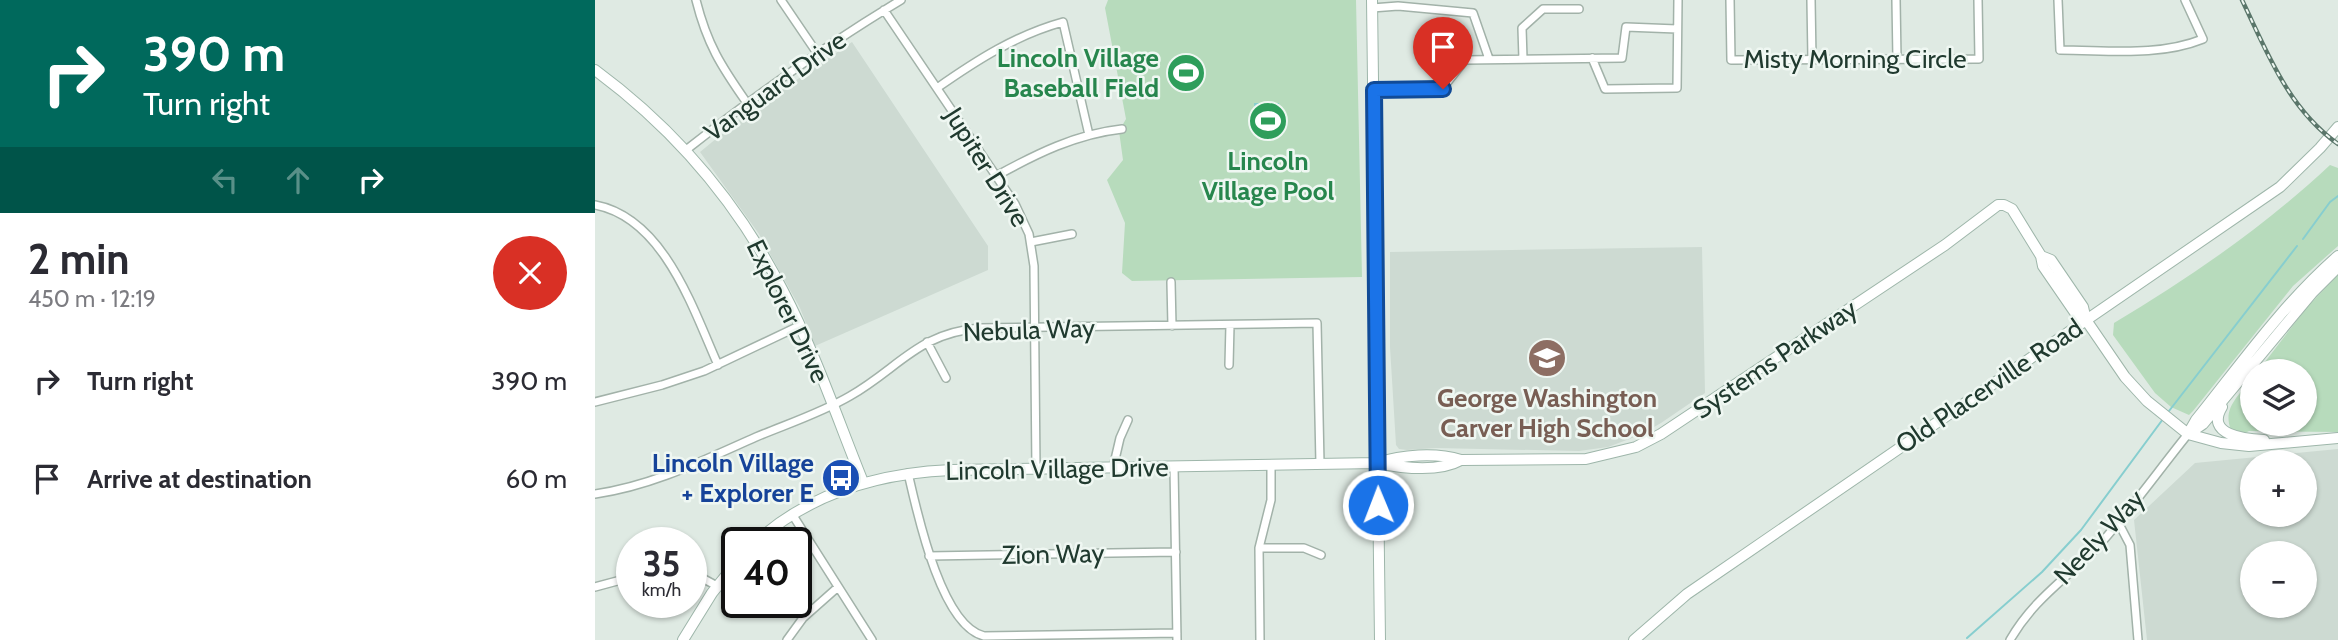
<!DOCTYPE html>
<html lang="en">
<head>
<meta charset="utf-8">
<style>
  body { margin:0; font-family:Cabin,sans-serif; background:#f2f2f3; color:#2b2b33; height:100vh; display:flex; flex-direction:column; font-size:26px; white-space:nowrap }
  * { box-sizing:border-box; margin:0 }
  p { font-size:23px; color:#7c7c81 }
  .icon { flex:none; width:38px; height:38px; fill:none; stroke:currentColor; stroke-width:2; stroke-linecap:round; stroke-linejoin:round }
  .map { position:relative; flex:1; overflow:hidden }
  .panel { display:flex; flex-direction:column; background:#fff; width:595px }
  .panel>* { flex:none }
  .guide { background:#00695c; color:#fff; overflow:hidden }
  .controls { position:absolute; left:1645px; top:359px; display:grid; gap:14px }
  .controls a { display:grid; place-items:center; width:77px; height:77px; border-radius:50%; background:#fff; box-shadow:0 2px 5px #0004; font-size:35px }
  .speed { position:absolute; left:21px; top:527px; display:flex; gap:14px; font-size:35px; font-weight:700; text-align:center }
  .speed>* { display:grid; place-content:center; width:91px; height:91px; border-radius:50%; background:#fff; box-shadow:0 2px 5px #0004; line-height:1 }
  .speed small { font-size:18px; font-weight:400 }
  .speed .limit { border:4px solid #111; border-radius:10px; background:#fff; color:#111 }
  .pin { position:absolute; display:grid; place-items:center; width:60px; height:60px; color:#fff; margin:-72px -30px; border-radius:50% 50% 50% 0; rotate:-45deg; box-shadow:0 0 7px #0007 }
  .pin .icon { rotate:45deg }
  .me { position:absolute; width:77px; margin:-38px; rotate:359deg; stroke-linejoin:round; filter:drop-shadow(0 0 5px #0008) }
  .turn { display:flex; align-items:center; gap:24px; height:147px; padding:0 28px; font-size:32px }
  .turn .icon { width:91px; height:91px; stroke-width:2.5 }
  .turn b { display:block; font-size:49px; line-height:60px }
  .lanes { display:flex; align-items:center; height:66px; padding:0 28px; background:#0003; justify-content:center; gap:35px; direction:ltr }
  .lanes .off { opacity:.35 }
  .round { display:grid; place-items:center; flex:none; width:74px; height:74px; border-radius:37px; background:#f2f2f3 }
  .overview { display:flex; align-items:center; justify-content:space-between; height:119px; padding:0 28px }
  h1 { font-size:42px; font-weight:800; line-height:52px }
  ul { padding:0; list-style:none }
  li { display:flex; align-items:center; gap:21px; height:98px; padding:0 28px }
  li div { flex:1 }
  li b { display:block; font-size:26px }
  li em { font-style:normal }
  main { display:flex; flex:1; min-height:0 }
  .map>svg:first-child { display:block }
</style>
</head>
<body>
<main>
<section class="panel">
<div class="guide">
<div class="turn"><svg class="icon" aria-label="right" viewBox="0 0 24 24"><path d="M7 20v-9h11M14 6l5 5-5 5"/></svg><div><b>390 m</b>Turn right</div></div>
<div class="lanes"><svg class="icon off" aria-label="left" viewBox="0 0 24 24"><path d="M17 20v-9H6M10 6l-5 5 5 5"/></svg><svg class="icon off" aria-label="ahead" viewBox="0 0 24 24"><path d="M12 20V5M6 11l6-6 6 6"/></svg><svg class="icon" aria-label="right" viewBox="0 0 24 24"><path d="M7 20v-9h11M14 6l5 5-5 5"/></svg></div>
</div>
<div class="overview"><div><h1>2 min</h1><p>450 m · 12:19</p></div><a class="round" style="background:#d93025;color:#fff"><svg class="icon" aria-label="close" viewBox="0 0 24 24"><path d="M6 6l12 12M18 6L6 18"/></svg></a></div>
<ul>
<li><svg class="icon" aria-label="right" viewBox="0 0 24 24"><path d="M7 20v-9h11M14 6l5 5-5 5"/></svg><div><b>Turn right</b></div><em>390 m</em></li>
<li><svg class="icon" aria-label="arrive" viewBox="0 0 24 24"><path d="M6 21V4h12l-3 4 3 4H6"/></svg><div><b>Arrive at destination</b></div><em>60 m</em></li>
</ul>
</section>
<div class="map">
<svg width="1743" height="640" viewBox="0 0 1743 640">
  <rect width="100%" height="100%" fill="#dfeae3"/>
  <path fill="#cddad2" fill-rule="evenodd" d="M257 42 393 246V270L220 346 205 308 164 234 105 152 150 115Z
    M1107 247 1110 393 1066 423 1045 435 1013 447 984 451 841 448 812 450 804 449 801 445 795 347V252Z
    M1743 449V640H1552L1539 520 1600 463ZM1657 462H1710V514H1657ZM1657 553H1710V606H1657Z"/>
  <path fill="#b7dbbc" d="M513 0H761L767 277 537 281 527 273 530 223 512 180 528 160 524 131 531 119 510 8Z
    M1735 165 1743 168V246L1698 286 1598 411 1594 415 1576 407 1560 393 1518 335 1519 323C1596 277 1670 226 1735 165Z
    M1743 275V432L1654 431 1650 433 1636 430C1627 408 1644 396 1657 378V424H1710V371H1663L1713 306Z"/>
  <path fill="#87cecf" d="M659 103H684V114L688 110 691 118 689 123 677 127V117H660Z"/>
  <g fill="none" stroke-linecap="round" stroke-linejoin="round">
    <path stroke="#87cecf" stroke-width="2" d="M1708 239 1735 202 1743 196
      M1574 411 1702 246
      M1372 638 1447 572 1486 530 1568 419"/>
    <defs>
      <path id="street" d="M101 0C112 44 126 66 152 103
        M186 0 222 53
        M1135 0 1136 60 1384 59 1383 0
        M1216 0 1217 59
        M1301 0 1302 59
        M1463 0 1465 50C1513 50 1563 57 1608 39L1590 0
        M777 8 803 6 878 13 894 59
        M289 10 420 204 434 234 439 266 441 469
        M997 58 1010 89 1082 88 1083 0
        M928 59 927 28 948 9H984
        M828 61 870 60
        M342 88C382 60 421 35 468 22L494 135
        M779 90 847 89 870 60 1027 58 1031 27 1082 29
        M91 150C160 96 231 45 306 0
        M401 176C441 154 481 134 527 129
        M0 205C69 218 98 309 123 365
        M436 242 477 234
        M576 282 577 326
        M332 342 351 378
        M634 365 635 325
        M0 402 67 385 109 371 204 326
        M579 467 582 640
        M518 468 525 438 533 420
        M313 473C322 512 346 626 389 636L582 633
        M0 494C57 486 109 460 161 437 192 424 226 413 255 396 304 368 323 333 385 328L722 323 725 464
        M197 514 277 640
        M1523 522 1535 545 1543 640
        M664 548H709L726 555
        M334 556 581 552
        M96 572 122 586
        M0 587 37 577
        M192 640 208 618 243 587
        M665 640 664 548 676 500V466
        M1415 640C1439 598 1474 577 1506 543 1537 508 1564 470 1593 434"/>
      <path id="secondary" d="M777 0 785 640
        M0 70C80 129 143 203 188 291 219 350 243 420 268 482
        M1446 256 1456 260 1488 307 1491 320 1530 377 1552 401 1593 434 1626 443 1654 446 1743 438
        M1627 407C1610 435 1649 439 1669 440
        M1595 433 1608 424 1717 293 1743 267
        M1593 434 1601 420C1646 364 1689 303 1743 256
        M782 463C807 455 840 452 866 460L991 459 1041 447 1066 434 1350 245 1403 205H1409L1417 209 1446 256 1448 266 1481 314 1491 320
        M161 542C215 493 284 473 356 470L782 463C807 468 843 473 866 460
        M88 640 117 593 142 562
        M1039 640 1092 594 1685 187 1725 148 1743 127"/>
    </defs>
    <use href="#street" stroke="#a2b2a9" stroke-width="10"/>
    <use href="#secondary" stroke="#9eb6aa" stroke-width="12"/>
    <use href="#street" stroke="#fff" stroke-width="7"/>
    <use href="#secondary" stroke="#fff" stroke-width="10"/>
    <defs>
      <path id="rail" d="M1647 0C1673 54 1693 108 1743 144"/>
    </defs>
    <use href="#rail" stroke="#5a766a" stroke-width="4.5"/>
    <use href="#rail" stroke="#eff7f2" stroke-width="2" stroke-dasharray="5" stroke-linecap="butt"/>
  </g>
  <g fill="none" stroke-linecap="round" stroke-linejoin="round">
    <defs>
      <path id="route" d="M783 505 779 90 848 89"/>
    </defs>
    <use href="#route" stroke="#114b97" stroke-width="18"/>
    <use href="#route" stroke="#1a73e8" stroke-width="12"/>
  </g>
  <defs>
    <symbol id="stadium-disc" viewBox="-11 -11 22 22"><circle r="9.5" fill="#2e9e5b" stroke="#eff7f2"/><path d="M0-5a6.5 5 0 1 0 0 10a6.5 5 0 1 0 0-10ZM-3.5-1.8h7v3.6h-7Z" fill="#fff"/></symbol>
    <symbol id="school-disc" viewBox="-11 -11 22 22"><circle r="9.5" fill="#8d6e63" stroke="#eff7f2"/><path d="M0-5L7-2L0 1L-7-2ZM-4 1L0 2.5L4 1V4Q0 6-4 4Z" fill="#fff"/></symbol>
    <symbol id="bus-disc" viewBox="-11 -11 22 22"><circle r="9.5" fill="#1a4fb4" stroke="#eff7f2"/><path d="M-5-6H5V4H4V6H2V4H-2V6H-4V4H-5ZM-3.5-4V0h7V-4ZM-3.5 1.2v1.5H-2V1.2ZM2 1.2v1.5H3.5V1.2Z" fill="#fff"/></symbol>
  </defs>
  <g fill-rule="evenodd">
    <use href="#stadium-disc" x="569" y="51" width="44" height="44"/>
    <use href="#stadium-disc" x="651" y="99" width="44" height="44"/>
    <use href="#school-disc" x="930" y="336" width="44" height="44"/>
    <use href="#bus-disc" x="224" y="456" width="44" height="44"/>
  </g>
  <g text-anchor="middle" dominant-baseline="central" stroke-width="5" stroke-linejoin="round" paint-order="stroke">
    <g font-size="26" font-weight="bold" fill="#27864d" stroke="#eff7f2" text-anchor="end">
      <text x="564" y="58">Lincoln Village<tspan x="564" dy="30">Baseball Field</tspan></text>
      <text x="673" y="161" text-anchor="middle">Lincoln<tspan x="673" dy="30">Village Pool</tspan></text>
    </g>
    <g font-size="26" fill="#203a2f" stroke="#eff7f2">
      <text x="1260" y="59">Misty Morning Circle</text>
      <text transform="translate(180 86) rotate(-36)">Vanguard Drive</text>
      <text transform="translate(392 167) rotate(58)">Jupiter Drive</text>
      <text transform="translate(193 311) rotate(64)">Explorer Drive</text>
      <text transform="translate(434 330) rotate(-2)">Nebula Way</text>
      <text transform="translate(1180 359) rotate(-34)">Systems Parkway</text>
      <text transform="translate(1394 386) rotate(-34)">Old Placerville Road</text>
      <text transform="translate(462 469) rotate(-1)">Lincoln Village Drive</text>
      <text transform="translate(1504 537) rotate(-47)">Neely Way</text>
      <text transform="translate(458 554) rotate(-1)">Zion Way</text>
    </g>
    <g font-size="26" font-weight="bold" fill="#785e54" stroke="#eff7f2">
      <text x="952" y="398">George Washington<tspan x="952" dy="30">Carver High School</tspan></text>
    </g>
    <g font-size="26" font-weight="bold" fill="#164399" stroke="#eff7f2" text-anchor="end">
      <text x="219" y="463">Lincoln Village<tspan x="219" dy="30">+ Explorer E</tspan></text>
    </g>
  </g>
</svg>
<div class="controls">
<a><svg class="icon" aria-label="layers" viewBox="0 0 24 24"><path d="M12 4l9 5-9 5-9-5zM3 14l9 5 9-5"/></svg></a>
<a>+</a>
<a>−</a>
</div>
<div class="speed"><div>35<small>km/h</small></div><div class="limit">40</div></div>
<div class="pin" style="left:848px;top:89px;background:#d93025"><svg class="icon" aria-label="arrive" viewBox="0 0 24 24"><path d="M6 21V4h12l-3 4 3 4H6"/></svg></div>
<svg class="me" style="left:783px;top:505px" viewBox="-20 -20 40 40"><circle r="17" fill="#1a73e8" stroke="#fff" stroke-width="3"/><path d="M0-11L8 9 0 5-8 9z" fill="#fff"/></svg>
</div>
</main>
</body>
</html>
